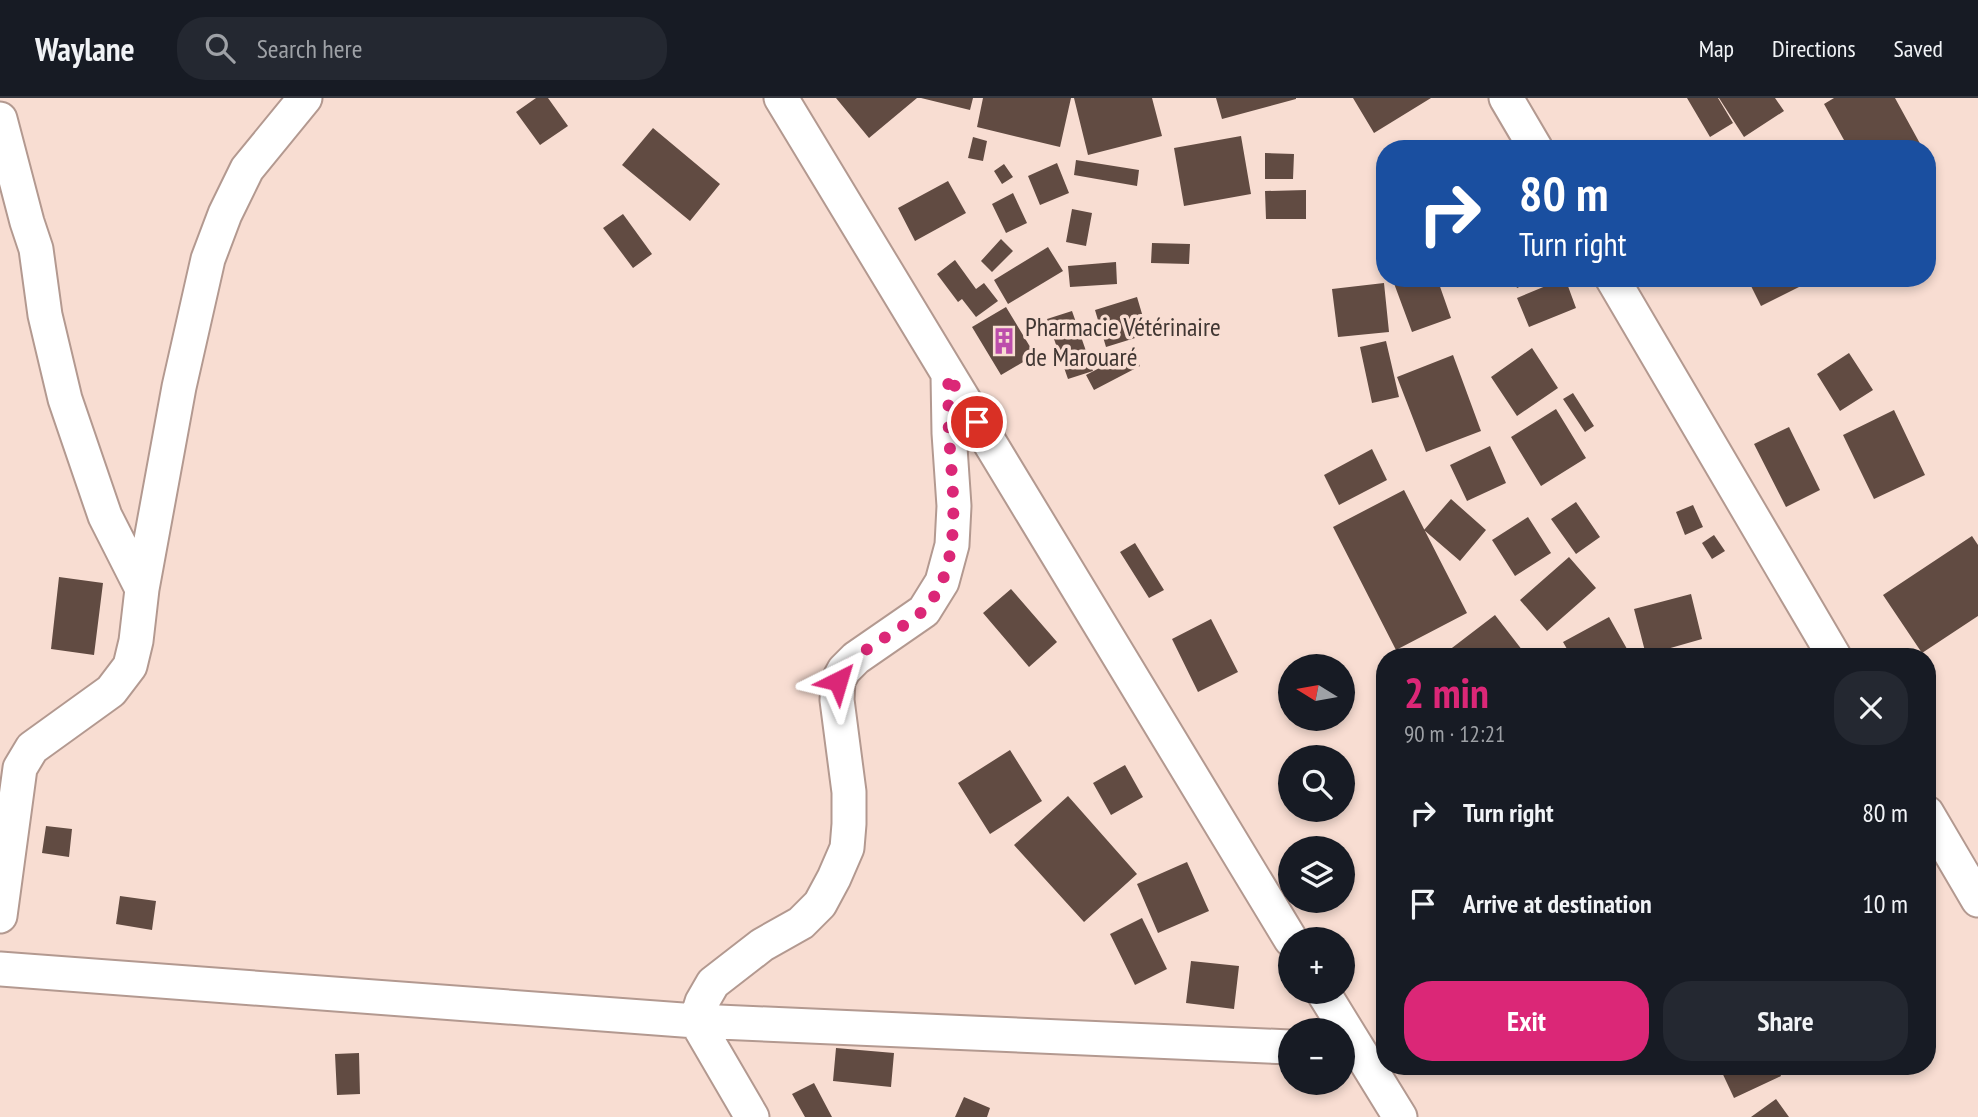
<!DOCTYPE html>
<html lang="en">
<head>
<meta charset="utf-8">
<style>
  body { margin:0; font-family:"PT Sans Narrow",sans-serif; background:#242831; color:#f1f3f6; height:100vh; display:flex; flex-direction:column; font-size:26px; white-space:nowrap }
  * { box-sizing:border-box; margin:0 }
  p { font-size:23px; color:#9ea1a6 }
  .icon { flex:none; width:38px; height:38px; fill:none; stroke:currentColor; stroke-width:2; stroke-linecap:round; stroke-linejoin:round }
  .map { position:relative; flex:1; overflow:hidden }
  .sheet { position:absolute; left:1376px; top:550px; width:560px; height:427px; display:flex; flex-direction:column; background:#171b24; border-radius:28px; box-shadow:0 4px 10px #0003 }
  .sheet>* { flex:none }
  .guide { position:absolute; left:1376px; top:42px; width:560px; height:147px; border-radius:28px; box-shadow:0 4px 10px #0003; background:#1a4fa0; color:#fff; overflow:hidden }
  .needle { width:46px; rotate:281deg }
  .tools { position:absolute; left:1278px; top:556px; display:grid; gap:14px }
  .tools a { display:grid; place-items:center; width:77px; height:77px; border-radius:50%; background:#171b24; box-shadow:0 4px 10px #0003; font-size:35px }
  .pin { position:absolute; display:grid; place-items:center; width:60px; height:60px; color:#fff; margin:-30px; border:4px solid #fff; border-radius:50%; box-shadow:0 2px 7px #0007 }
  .me { position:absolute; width:77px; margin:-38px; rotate:40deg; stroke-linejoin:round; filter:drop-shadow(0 0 5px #0008) }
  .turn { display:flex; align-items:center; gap:24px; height:147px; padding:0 28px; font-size:32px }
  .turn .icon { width:91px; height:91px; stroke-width:2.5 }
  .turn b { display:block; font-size:49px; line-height:60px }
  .round { display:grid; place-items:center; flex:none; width:74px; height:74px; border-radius:28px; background:#242831 }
  .overview { display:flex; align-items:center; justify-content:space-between; height:119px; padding:0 28px }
  h1 { font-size:42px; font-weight:800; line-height:52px; color:#db2777 }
  .primary-button { display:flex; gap:14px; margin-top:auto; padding:14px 28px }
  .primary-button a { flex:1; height:80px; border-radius:28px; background:#db2777; color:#fff; font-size:28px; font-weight:800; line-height:80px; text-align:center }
  .primary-button a+a { background:#242831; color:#f1f3f6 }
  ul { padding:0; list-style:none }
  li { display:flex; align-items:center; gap:21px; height:91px; padding:0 28px }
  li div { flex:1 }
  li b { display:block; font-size:26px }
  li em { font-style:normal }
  header { display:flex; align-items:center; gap:42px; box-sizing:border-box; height:98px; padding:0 35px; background:#171b24; border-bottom:2px solid #363941 }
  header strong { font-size:33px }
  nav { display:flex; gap:38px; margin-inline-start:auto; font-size:24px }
  .search { width:490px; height:63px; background:#242831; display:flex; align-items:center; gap:18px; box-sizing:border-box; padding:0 24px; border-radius:28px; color:#9ea1a6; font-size:26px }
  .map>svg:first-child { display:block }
</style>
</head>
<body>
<header>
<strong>Waylane</strong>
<div class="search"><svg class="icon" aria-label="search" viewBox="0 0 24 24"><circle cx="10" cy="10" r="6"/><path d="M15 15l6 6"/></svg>Search here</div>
<nav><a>Map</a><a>Directions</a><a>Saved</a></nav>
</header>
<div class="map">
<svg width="1978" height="1019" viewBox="0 0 1978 1019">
  <rect width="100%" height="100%" fill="#f8ddd2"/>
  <path fill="#614b42" d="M536 0H548L568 28 540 47 516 14Z
    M836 0H917L869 40Z
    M921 0H973L970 12Z
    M983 0H1071L1060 49 977 29Z
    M1074 0H1152L1162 38 1088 57Z
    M1216 0H1296V1L1222 21Z
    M1353 0H1431L1374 35Z
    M1687 0H1718L1733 25 1710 39Z
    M1719 0H1775L1784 13 1744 39Z
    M1834 0H1895L1923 51H1849L1824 6Z
    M653 30 720 86 690 123 622 67Z
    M1241 38 1251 96 1184 108 1174 50Z
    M973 39 987 43 983 63 968 60Z
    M1265 55 1294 56 1293 81H1265Z
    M1076 62 1139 72 1137 88 1074 77Z
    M1057 65 1069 95 1040 107 1028 78Z
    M1004 66 1013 79 1002 86 994 73Z
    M948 83 966 115 915 143 898 110Z
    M1306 92V121H1266L1265 93Z
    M1013 95 1027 125 1006 135 992 106Z
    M1072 111 1092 115 1086 148 1066 144Z
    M623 116 652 156 633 170 603 130Z
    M1001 141 1013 153 992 174 981 163Z
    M1152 145 1190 146 1189 166 1151 165Z
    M1048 149 1063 173 1008 206 994 182Z
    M955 162 976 191 984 185 998 203 976 219 962 201 958 204 937 176Z
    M1116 164 1117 186 1070 189 1068 168Z
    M1392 180H1437L1451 220 1412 234Z
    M1513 180H1538L1517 190Z
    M1565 180 1576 210 1529 229 1517 200Z
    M1747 180H1796L1801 188 1761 208Z
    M1384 185 1389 234 1338 239 1332 191Z
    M1137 199 1148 236 1106 249 1095 212Z
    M1006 209 1035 257 1001 277 972 229Z
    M1072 213 1093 273 1068 281 1047 221Z
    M1386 243 1399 299 1372 305 1360 249Z
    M1532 250 1558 290 1517 318 1491 279Z
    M1132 253 1140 268 1094 292 1086 277Z
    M1849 255 1873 292 1840 313 1817 276Z
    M1453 257 1481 333 1426 354 1397 279Z
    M1573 295 1594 328 1585 334 1563 301Z
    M1556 311 1586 360 1541 388 1511 339Z
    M1894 312 1925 377 1874 401 1843 337Z
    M1789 329 1820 392 1786 409 1754 346Z
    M1490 348 1506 385 1467 403 1450 367Z
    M1372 351 1387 382 1339 407 1324 377Z
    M1404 392 1467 515 1396 552 1333 429Z
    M1451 401 1486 432 1460 463 1424 432Z
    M1576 404 1600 439 1576 456 1551 421Z
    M1693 407 1703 429 1685 437 1676 414Z
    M1528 419 1551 455 1515 478 1492 442Z
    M1714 437 1725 453 1712 461 1702 445Z
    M1972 438 1978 447V518L1922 555 1883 497Z
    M1135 445 1164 492 1149 500 1120 454Z
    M1569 459 1596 490 1547 533 1520 502Z
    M59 479 103 485 94 557 51 551Z
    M1011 491 1057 544 1029 569 983 515Z
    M1691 496 1702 541 1646 557 1634 511Z
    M1495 517 1526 557 1524 558H1452L1448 553Z
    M1609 519 1631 558H1571L1563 544Z
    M1211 521 1238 574 1198 594 1172 541Z
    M1010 652 1042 703 990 736 958 685Z
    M1125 667 1143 699 1111 717 1093 685Z
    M1068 698 1137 776 1084 824 1014 747Z
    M46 728 72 731 69 759 42 755Z
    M1187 764 1209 813 1158 835 1137 786Z
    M120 798 156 803 152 832 116 826Z
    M1142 820 1167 871 1135 887 1110 836Z
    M1191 863 1239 868 1234 911 1186 905Z
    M836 950 894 955 891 989 833 983Z
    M359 955 360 996 337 997 335 956Z
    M1475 968H1493L1482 977Z
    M1719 968H1777L1781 978 1734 1000Z
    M814 985 832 1019H805L792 996Z
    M964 999 990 1010 987 1019H955Z
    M1776 1001 1789 1019H1751Z"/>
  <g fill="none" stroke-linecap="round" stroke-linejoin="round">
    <defs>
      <path id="minor" d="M781 0 1291 842
        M1506 0 1536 51
        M0 21 27 124 36 151 45 217 65 301 105 418 142 491
        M1612 180 1834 558
        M948 277 949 335 954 408 952 447 942 484 924 513 856 560 844 572 838 583 837 602 849 694V726L847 750 834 780 820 806 801 825 762 847 713 885 702 904 696 923 1290 949
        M1927 715 1978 802
        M0 818 20 670 32 650 111 593 130 568 136 543 142 491 179 289 208 161 225 116 247 71 305 0
        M0 871 696 923 752 1019
        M1323 894 1400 1019"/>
    </defs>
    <use href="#minor" stroke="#b39990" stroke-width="37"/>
    <use href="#minor" stroke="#fff" stroke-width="33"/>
  </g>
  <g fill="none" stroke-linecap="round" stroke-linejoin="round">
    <path stroke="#db2777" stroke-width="12" stroke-dasharray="0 21.6" d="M838 583C851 556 883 542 907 525 912 521 919 517 924 512 965 467 952 392 949 336 948 317 949 297 948 277L977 324"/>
  </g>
  <defs>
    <symbol id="building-bare" viewBox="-9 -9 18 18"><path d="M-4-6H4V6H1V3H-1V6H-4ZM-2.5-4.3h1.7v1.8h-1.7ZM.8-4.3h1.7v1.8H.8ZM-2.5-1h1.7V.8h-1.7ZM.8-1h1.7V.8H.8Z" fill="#bc4dab" stroke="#f8ddd2" stroke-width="2.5" paint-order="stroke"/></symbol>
  </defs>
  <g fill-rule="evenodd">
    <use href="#building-bare" x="985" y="224" width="38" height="38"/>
  </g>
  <g text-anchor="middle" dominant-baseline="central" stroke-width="7" stroke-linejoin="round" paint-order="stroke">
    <g font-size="26" fill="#413733" stroke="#f8ddd2" text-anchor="start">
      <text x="1025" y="228">Pharmacie Vétérinaire<tspan x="1025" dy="30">de Marouaré</tspan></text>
    </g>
  </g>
</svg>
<div class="tools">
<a><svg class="needle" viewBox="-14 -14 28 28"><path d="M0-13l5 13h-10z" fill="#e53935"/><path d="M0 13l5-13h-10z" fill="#9ea1a6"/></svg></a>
<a><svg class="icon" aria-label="search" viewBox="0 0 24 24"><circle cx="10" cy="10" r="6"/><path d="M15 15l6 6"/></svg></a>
<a><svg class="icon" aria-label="layers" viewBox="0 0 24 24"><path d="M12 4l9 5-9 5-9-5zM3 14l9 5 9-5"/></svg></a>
<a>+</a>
<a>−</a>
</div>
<div class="pin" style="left:977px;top:324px;background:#d93025"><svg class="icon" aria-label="arrive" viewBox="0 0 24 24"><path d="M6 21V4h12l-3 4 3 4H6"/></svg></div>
<svg class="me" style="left:838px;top:583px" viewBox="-20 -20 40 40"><path d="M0-17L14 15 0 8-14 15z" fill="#db2777" stroke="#fff" stroke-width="4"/></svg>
<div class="guide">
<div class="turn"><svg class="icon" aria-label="right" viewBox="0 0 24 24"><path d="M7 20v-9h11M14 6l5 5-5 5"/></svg><div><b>80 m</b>Turn right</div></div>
</div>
<section class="sheet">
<div class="overview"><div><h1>2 min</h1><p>90 m · 12:21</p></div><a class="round"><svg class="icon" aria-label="close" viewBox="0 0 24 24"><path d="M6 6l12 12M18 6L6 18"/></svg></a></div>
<ul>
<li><svg class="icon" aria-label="right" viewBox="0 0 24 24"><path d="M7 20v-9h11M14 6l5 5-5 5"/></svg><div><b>Turn right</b></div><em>80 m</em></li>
<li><svg class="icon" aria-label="arrive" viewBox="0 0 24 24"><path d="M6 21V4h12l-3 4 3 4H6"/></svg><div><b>Arrive at destination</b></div><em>10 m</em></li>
</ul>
<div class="primary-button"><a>Exit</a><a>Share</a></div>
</section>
</div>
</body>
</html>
